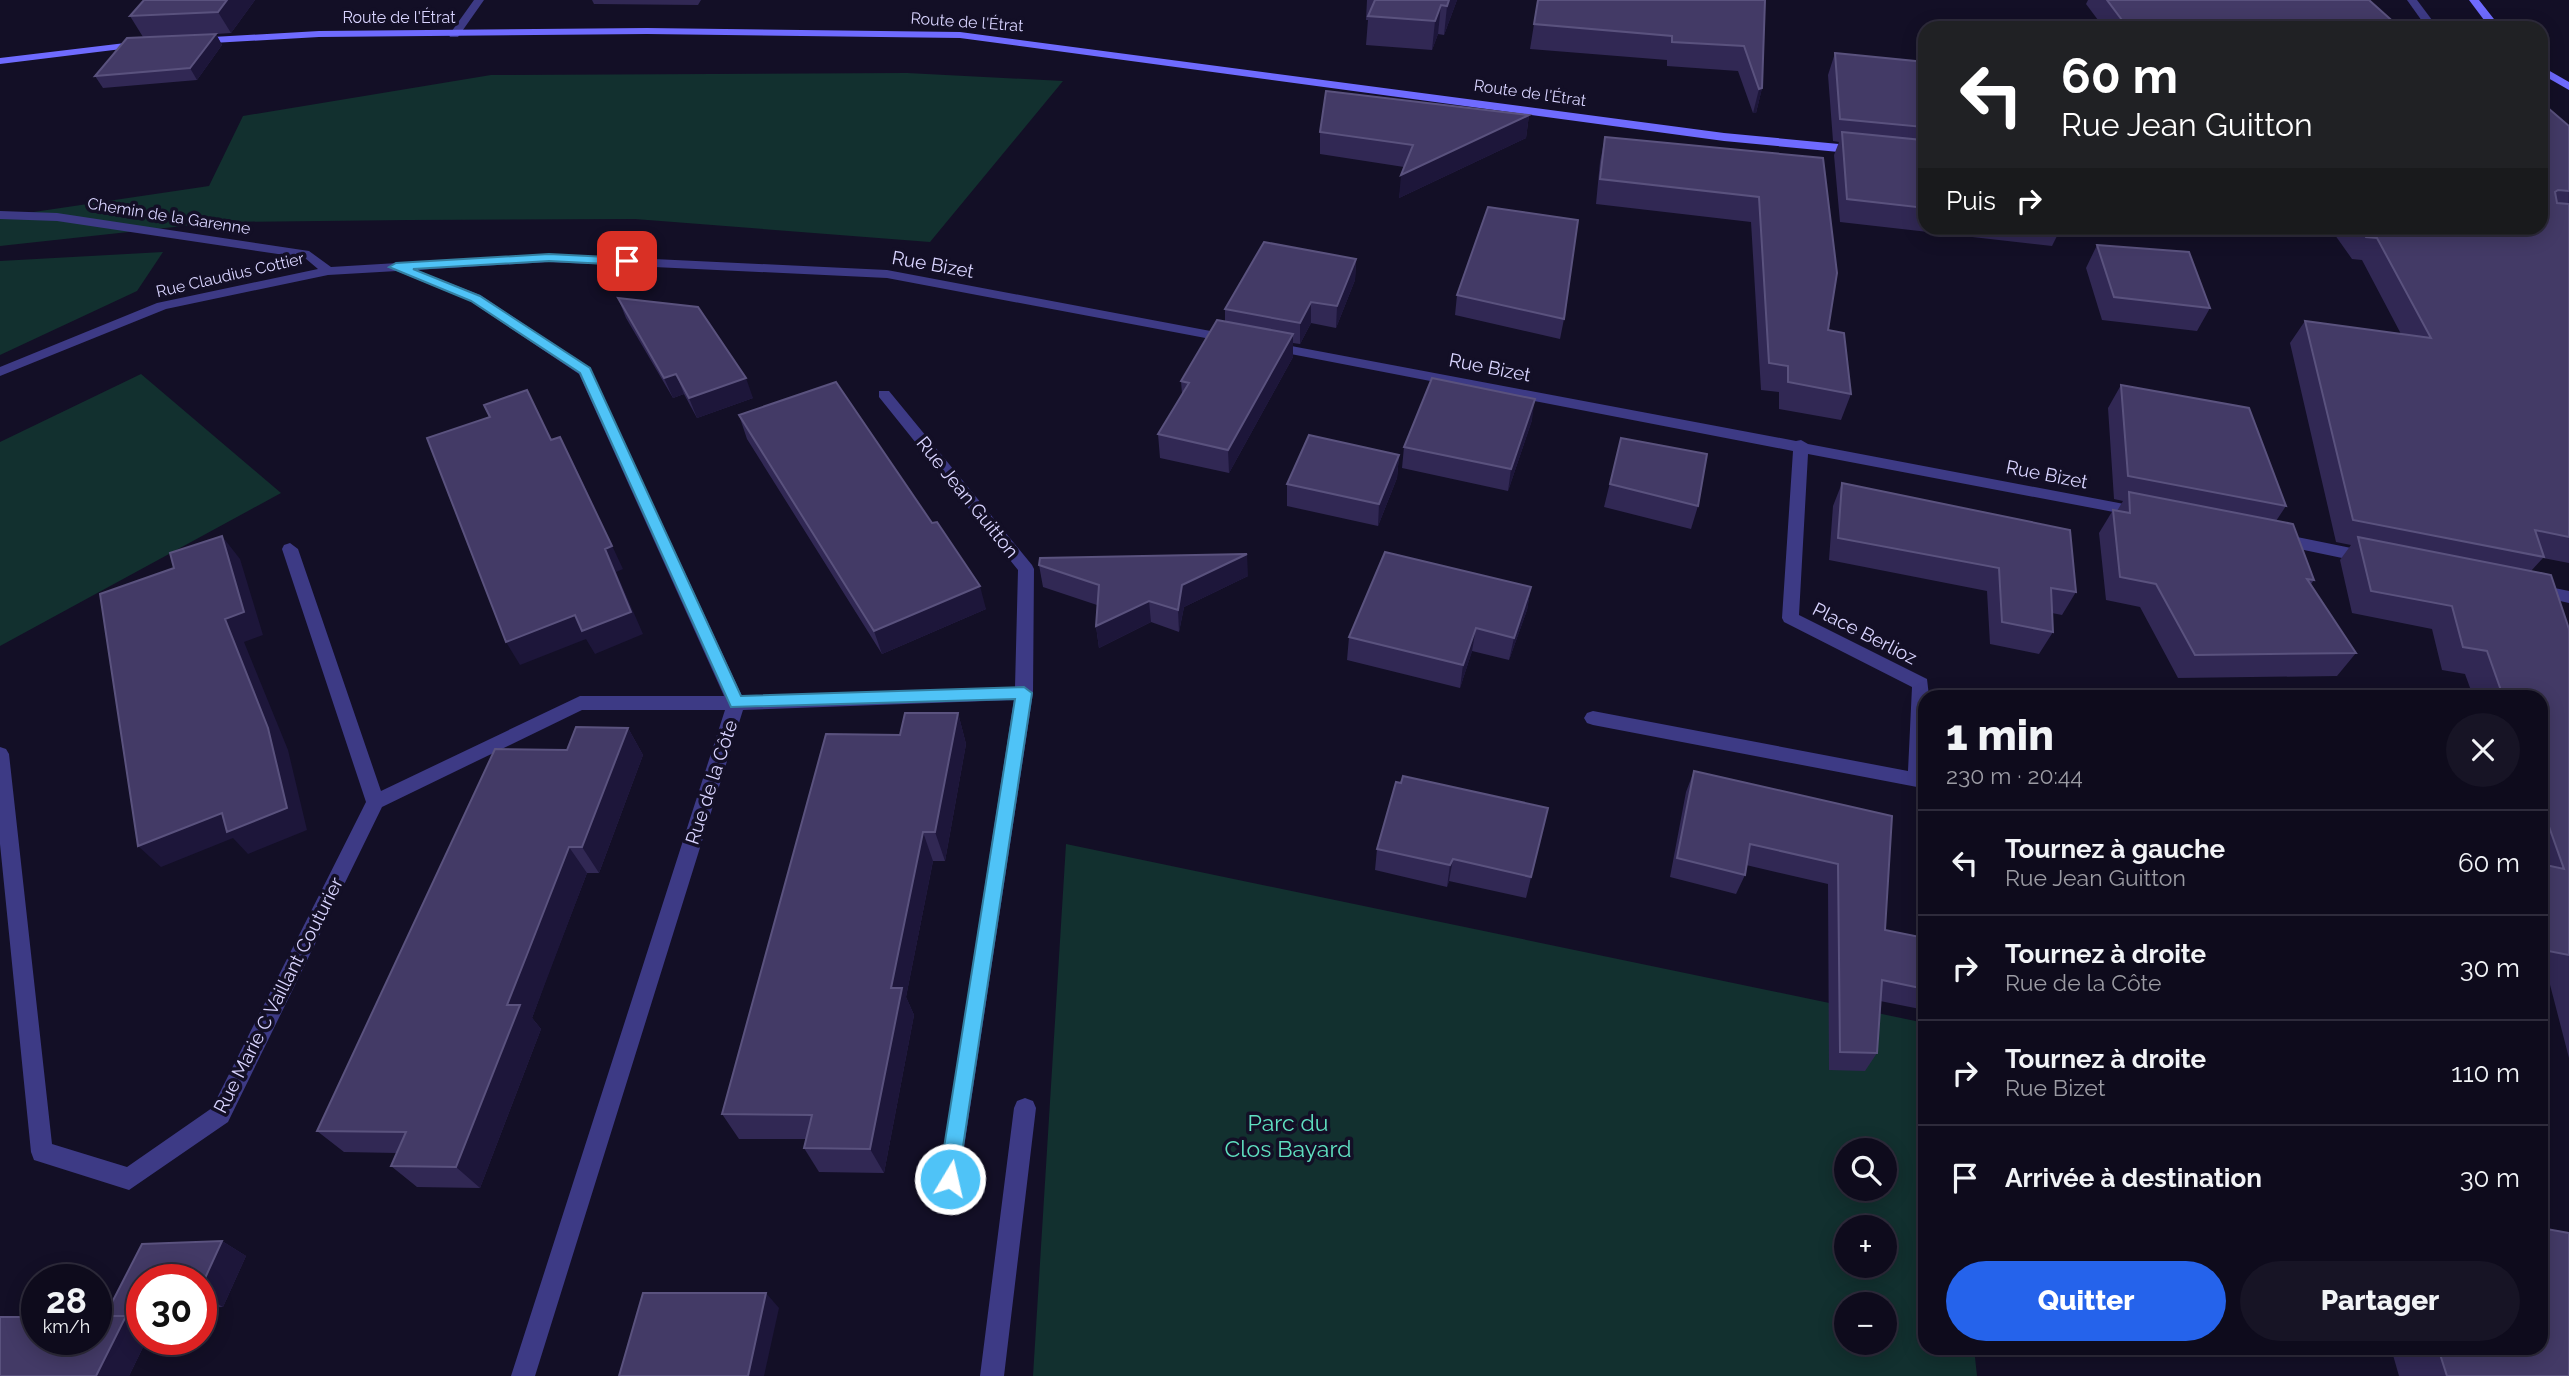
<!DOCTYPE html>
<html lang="fr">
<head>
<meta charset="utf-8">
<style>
  body { margin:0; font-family:Raleway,sans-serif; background:#171425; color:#f1f3f6; height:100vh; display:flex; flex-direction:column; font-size:26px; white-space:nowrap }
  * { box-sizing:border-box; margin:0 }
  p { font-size:23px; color:#9b9ba3 }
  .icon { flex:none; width:38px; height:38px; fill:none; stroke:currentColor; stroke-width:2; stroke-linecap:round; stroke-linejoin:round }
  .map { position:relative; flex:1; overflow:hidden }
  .sheet { position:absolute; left:1918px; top:690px; width:630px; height:665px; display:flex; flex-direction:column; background:#0e0b1c; border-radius:21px; box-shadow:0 4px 18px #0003,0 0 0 2px #2e2b3b }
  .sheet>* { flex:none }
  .banner { position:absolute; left:1918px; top:21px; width:630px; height:214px; border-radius:21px; box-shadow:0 4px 18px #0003,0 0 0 2px #2e2b3b; background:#202124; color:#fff; overflow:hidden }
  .fabs { position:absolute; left:1834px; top:1138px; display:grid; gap:14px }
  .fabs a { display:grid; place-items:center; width:63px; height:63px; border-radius:50%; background:#0e0b1c; box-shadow:0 4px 18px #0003,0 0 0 2px #2e2b3b; font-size:35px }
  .speed { position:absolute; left:21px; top:1264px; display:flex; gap:14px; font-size:35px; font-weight:700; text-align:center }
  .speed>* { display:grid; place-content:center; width:91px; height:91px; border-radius:50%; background:#0e0b1c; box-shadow:0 4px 18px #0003,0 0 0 2px #2e2b3b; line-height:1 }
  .speed small { font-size:18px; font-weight:400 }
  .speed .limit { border:10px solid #d22; background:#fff; color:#111 }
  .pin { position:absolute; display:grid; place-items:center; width:60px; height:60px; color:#fff; margin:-30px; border-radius:14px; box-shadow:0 4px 10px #0006 }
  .me { position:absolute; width:77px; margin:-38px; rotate:9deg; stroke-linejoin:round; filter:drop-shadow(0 0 5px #0008) }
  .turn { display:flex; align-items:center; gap:24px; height:147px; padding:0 28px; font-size:32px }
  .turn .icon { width:91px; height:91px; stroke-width:2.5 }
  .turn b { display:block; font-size:49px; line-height:60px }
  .then { display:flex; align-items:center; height:66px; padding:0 28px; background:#0003; gap:14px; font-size:26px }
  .round { display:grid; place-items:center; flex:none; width:74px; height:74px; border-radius:37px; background:#171425 }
  .summary { display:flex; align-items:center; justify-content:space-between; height:119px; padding:0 28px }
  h1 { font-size:42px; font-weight:800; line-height:52px }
  .cta { display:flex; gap:14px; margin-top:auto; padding:14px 28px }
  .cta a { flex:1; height:80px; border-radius:42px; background:#2563eb; color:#fff; font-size:28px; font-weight:800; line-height:80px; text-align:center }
  .cta a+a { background:#171425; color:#f1f3f6 }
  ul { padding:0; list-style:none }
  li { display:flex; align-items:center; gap:21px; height:105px; padding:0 28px; border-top:2px solid #2e2b3b }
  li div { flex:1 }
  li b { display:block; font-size:26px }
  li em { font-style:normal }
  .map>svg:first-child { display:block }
</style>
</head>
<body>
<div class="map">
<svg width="2569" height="1376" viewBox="0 0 2569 1376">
  <rect width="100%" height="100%" fill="#130f26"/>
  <path fill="#12302f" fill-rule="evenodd" d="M907 73 1063 81 930 242 635 219 408 220 220 222 0 246V217L209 186 243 116 491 75Z
    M163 252 137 291 0 355V261Z
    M141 374 281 493 0 646V442Z
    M1066 844 1925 1023V1348H1974L1977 1376H1033ZM1846 1150H1885V1188H1846ZM1846 1227H1885V1265H1846ZM1846 1304H1885V1342H1846Z"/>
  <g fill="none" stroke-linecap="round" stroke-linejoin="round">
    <path fill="#3d3a85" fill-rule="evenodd" d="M2407 0H2417L2438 28H2427Z"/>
    <path fill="#3d3a85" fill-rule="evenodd" d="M474 0H484L458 37H450L449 35Z
      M0 211 57 213 309 251 331 267 549 254 887 270 1237 336V342L1232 343 887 278 549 262 416 270 480 295 590 368 742 696 1015 687 1018 570 879 397V391H889L1032 565 1034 569 1033 693 958 1187 950 1190 942 1187 939 1179 1014 700 743 710 535 1376H511L725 710H582L382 807 228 1122 129 1190 34 1160 31 1152 0 844V747L6 749 9 754 52 1144 127 1167 212 1108 366 802 282 549 284 545 290 543 298 549 381 791 580 696H724L579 374 470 301 397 271 328 275 166 309 0 376V367L157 303 318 269 305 258 57 221 0 219Z
      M1270 342 1796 441 1801 440 1808 444 2140 507 2148 512 2140 517 1808 454 1799 615 1927 679 1929 696H1925L1924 785 1917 787 1593 725 1587 723 1584 718 1587 713 1593 711 1908 771 1912 687 1784 622 1782 618 1793 451 1265 349 1263 346Z
      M2277 533 2366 551 2374 557 2366 563 2271 543 2269 539 2271 535Z
      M2535 584 2569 591V603L2529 594 2527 590 2529 586Z
      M1025 1098 1033 1101 1036 1108 1004 1376H980L1014 1108 1017 1101Z"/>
    <path fill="#6f6bff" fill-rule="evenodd" d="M2469 0H2479L2501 28H2490Z
      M647 28 960 32 1724 133 1860 146 1866 150 1860 154 1724 141 960 38 647 34 319 37 195 44 190 41 195 38 319 31Z
      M142 41 146 42V46L0 64V58Z
      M2541 66 2569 82V90L2541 74Z"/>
  </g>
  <path fill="#312854" d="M144 0H255L231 33 216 34 222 45 197 80 103 88 95 76 143 37 130 16Z
    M592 0H701L698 5 594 4Z
    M1367 0H1457L1444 35 1438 34 1432 50 1366 45 1368 20H1366Z
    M1765 0 1762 88 1756 113H1753L1738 71 1667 66V60L1530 49 1534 24Z
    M2088 0H2369L2398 26 2425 28H2104L2086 4Z
    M1835 53 1923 127 1918 140 1921 156 1925 157V228H2061L2052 246 1840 222 1834 155 1839 142 1833 141 1828 75Z
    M1529 115 1526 138 1399 198 1404 167 1320 154V132Z
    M2569 126V563L2543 558 2531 571 2569 629V1058L2548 977 2541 975V696H2473L2465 674 2442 670 2432 629 2352 613 2340 560 2351 545 2336 542 2290 343 2305 321 2401 334 2362 260 2352 259 2330 228H2541Z
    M1605 137 1823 158 1828 330 1851 394 1841 420 1779 409V392L1761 390 1751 222 1596 204 1600 162Z
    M2097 245 2210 308 2197 331 2102 320 2086 268Z
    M1356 259 1355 280 1336 328 1311 323 1300 344 1293 343V357L1229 473 1160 458 1158 434 1182 394 1181 381 1225 321V309Z
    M1457 295 1564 319 1560 339 1455 315Z
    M618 298 753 398 697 418 684 394 673 398 626 318Z
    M2121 385 2286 506 2276 521 2314 580 2311 584 2356 653 2337 676 2178 678 2140 607 2106 600 2099 533 2113 510 2117 511 2123 501 2114 499 2108 408Z
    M739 415 932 523 986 609 882 654 747 439Z
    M1532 420 1508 491 1402 468 1404 447Z
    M1621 438 1698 506 1691 529 1604 507Z
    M1399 455 1397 478 1378 526 1287 506V484Z
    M1842 483 2076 592 2062 615 2052 613 2053 632 2039 654 1990 644 1987 591 1829 560 1833 506Z
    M1039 565 1248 576 1184 607 1179 632 1151 622 1099 648 1096 626 1097 605 1043 587Z
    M1531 587 1527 610 1509 660 1472 651 1460 688 1347 660 1349 637Z
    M958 713 966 744 945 861H933L906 997 914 1015 884 1173 819 1172 804 1148 806 1139H739L722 1114Z
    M628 728 643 755 599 873H587L547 977 532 1018 541 1029 480 1188 417 1187 391 1166 397 1153 344 1152 317 1131 567 750Z
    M1694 771 1892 816 1885 930 1925 938V1010L1880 1001 1877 1053 1865 1071 1829 1070 1828 884 1746 865 1745 875 1736 894 1670 877 1686 792Z
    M1548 808 1526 898 1449 881 1447 887 1375 870 1377 849Z
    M222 1241 246 1256 223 1307 201 1308V1279H142V1339H147L129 1376H0V1317H37V1339H96V1316H107H105L142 1244Z
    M2391 1348H2541L2569 1376H2399Z"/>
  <path fill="#1d163a" d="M227 0H255L231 33 218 12Z
    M1449 0H1457L1444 35 1447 6Z
    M1441 5 1438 34 1432 50 1435 21Z
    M216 34 222 45 197 80 190 68Z
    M1762 88 1756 113H1753L1759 89Z
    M1529 115 1526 138 1399 198 1401 175Z
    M1356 259 1355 280 1336 328 1337 306Z
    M1311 302V323L1300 344V323Z
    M1293 334V357L1229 473 1228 450Z
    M676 374 684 394 673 398 664 378Z
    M746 378 753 398 697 418 689 398Z
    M1535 399 1532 420 1508 491 1511 469Z
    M1399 455 1397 478 1378 526 1379 504Z
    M572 460 623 569 616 572 643 634 595 654 586 639 520 665 506 642Z
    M222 536 240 559 263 635 244 642 288 750 307 830 248 854 233 838 161 867 138 846 225 619Z
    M1247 554 1248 576 1184 607 1179 632 1178 610 1182 585Z
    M980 586 986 609 882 654 874 631Z
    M1531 587 1527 610 1509 660 1514 638Z
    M1149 601 1151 622 1099 648 1096 626Z
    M1476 628 1472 651 1460 688 1463 665Z
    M958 713 966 744 945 861 935 832Z
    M628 728 643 755 599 873 582 847Z
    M923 832 933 861 906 997 914 1015 884 1173 870 1149 891 988Z
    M569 847 587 873 532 1018 541 1029 480 1188 456 1167 507 1005Z
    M1453 859 1449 881 1447 887 1450 865Z
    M222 1241 246 1256 223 1307 201 1295V1287Z
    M766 1293 779 1308 764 1376H748Z
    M126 1316 142 1324V1339H147L129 1376H96Z"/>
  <path fill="#433a66" stroke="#5a527e" stroke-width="2" d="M144 0H227L218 12 130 16Z
    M1375 0H1449L1447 6 1441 5 1435 21 1368 16Z
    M1538 0H1765L1762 88 1759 89 1744 46 1672 42V36L1534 24Z
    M2107 0H2369L2398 26 2425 28H2128Z
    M216 34 190 68 95 76 127 38Z
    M1835 53 1925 62 1923 127 1840 119Z
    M1326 91 1529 115 1401 175 1413 145 1320 132Z
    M2541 102 2569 126V191L2558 190 2555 192 2557 203 2569 204V537L2535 530 2544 557 2353 520 2305 321 2431 338 2377 238 2366 237 2360 228H2541Z
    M1842 132 1922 140 1921 156 1925 157V208L1847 199Z
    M1605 137 1823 158 1837 273 1828 330 1844 333 1851 394 1788 382V366L1769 363 1759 197 1600 179Z
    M1488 207 1578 220 1564 319 1457 295Z
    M1264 242 1356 259 1337 306 1311 302 1300 323 1225 309Z
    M2097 245 2189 252 2210 308 2114 297Z
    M618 298 698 307 746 378 689 398 676 374 664 378Z
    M1217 320 1293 334 1228 450 1158 434 1189 383 1181 381Z
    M1432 378 1535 399 1511 469 1404 447Z
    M836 382 932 523 937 522 980 586 874 631 739 415Z
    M2121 385 2249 408 2286 506 2128 476Z
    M527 390 551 440 560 437 612 546 605 549 631 612 582 631 575 615 506 642 427 438 490 417 484 405Z
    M1309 435 1399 455 1379 504 1287 484Z
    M1621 438 1707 454 1698 506 1610 484Z
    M1842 483 2070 530 2076 592 2051 588 2053 632 2002 622 1999 568 1838 538Z
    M2129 492 2293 524 2314 580 2307 579 2356 653 2195 655 2156 584 2120 577 2113 510 2130 513Z
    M222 536 244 612 225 619 268 728 287 808 227 832 222 813 138 846 100 594 174 568 170 553Z
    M2358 537 2551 575 2569 629V955L2548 951 2541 927V864L2564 869 2541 804V696H2503L2487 651 2463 647 2452 606 2371 591Z
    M1385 552 1531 587 1514 638 1476 628 1463 665 1349 637Z
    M1247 554 1182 585 1178 610 1149 601 1096 626 1099 585 1039 565 1040 558Z
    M2041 692 2060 696H2041Z
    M905 713H958L935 832H923L891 988H902L870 1149 804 1148 812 1115 722 1114 826 734 900 735Z
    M576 727 628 728 582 847H569L528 952 507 1005H520L456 1167 391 1166 406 1132 317 1131 495 749 567 750Z
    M1694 771 1892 816 1885 930 1925 938V989L1882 980 1877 1053 1840 1052 1838 864 1750 844 1745 875 1677 858Z
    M1403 776 1548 808 1531 877 1453 859 1450 865 1377 849 1396 782 1401 783Z
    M2541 1228 2569 1233V1376H2447L2438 1348H2541Z
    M222 1241 201 1287V1279H142V1316H105L142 1244Z
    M643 1293H766L748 1376H619Z
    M96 1316H126L96 1376H0V1317H37V1339H96Z"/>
  <path fill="#4fc3f7" stroke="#337fa1" stroke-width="2" d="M549 254 627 258 633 261 627 265 549 261 413 269 480 296 590 368 741 696 1024 687 1032 693 957 1186 950 1189 942 1186 939 1179 1015 699 731 707 580 373 471 301 389 267 396 263Z"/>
  <g text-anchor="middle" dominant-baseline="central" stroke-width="7" stroke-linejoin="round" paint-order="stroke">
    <g font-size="16" fill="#d9d4ff" stroke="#130f26">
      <text x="399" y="17">Route de l'Étrat</text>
      <text transform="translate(967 22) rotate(4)">Route de l'Étrat</text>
      <text transform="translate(1530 93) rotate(8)">Route de l'Étrat</text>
      <text transform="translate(169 216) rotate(9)">Chemin de la Garenne</text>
      <text transform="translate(230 275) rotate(-13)">Rue Claudius Cottier</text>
    </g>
    <g font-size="19" fill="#d9d4ff" stroke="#130f26">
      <text transform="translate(933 264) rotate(10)">Rue Bizet</text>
      <text transform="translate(1490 367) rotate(11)">Rue Bizet</text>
      <text transform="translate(2047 474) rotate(11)">Rue Bizet</text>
      <text transform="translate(968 497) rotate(51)">Rue Jean Guitton</text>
      <text transform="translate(1865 633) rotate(27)">Place Berlioz</text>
      <text transform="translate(711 782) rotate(-72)">Rue de la Côte</text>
      <text transform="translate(278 995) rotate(-63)">Rue Marie C Vaillant Couturier</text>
    </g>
    <g font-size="23" fill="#5fe0c0" stroke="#130f26">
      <text x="1288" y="1122">Parc du<tspan x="1288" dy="26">Clos Bayard</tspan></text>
    </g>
  </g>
</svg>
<div class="fabs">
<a><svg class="icon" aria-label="search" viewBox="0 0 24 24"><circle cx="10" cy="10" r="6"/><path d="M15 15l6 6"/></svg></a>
<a>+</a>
<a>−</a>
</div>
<div class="speed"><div>28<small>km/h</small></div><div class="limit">30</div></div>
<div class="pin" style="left:627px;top:261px;background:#d93025"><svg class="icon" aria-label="arrive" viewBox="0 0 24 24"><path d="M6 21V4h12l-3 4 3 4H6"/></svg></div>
<svg class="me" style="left:950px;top:1179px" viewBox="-20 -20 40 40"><circle r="17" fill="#4fc3f7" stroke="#fff" stroke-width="3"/><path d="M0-11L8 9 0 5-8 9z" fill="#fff"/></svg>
<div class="banner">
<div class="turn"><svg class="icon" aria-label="left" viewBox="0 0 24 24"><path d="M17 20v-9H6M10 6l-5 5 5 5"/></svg><div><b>60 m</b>Rue Jean Guitton</div></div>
<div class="then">Puis<svg class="icon" aria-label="right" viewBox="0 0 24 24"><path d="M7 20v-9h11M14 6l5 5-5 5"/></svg></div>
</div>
<section class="sheet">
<div class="summary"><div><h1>1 min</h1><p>230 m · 20:44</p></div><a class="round"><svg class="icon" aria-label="close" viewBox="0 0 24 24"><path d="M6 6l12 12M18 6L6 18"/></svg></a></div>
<ul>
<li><svg class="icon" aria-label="left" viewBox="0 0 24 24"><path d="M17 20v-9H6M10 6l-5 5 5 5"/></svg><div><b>Tournez à gauche</b><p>Rue Jean Guitton</p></div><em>60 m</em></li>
<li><svg class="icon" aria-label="right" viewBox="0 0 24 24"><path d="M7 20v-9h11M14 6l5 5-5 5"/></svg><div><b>Tournez à droite</b><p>Rue de la Côte</p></div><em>30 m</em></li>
<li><svg class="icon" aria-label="right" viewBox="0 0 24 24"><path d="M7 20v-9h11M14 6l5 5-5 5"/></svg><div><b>Tournez à droite</b><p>Rue Bizet</p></div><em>110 m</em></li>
<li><svg class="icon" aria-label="arrive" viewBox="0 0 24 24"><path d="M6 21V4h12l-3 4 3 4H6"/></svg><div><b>Arrivée à destination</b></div><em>30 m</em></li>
</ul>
<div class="cta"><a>Quitter</a><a>Partager</a></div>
</section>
</div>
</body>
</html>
